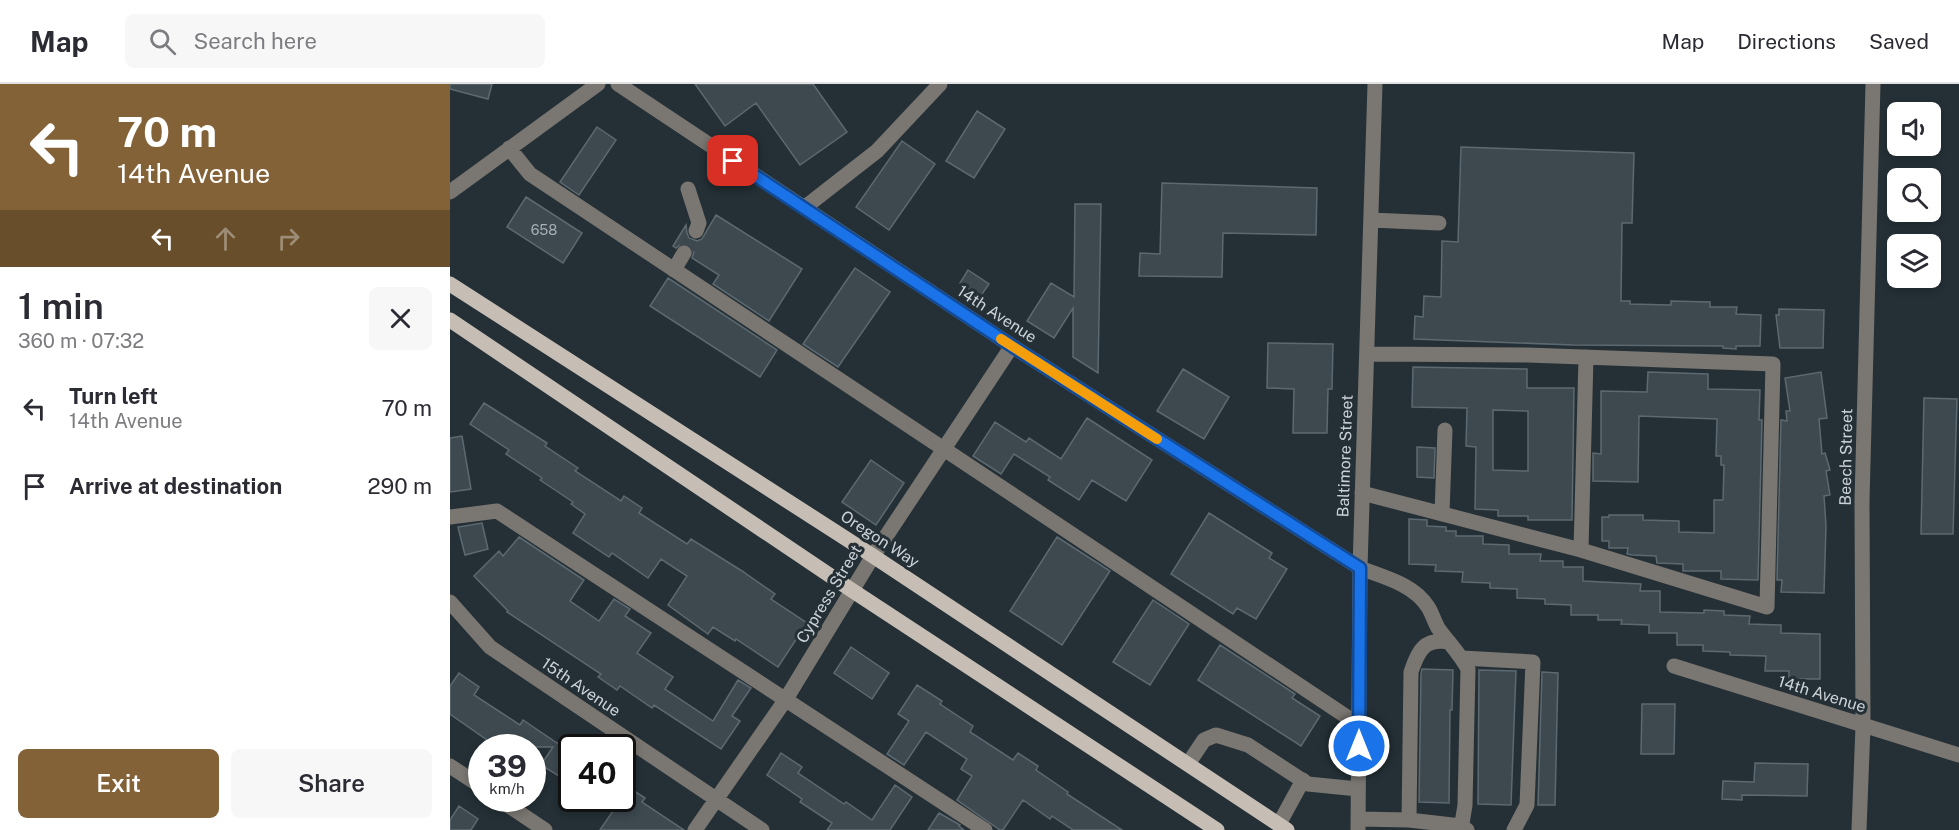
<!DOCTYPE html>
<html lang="en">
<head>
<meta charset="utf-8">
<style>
  body { margin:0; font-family:"Public Sans",sans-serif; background:#f7f7f7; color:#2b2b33; height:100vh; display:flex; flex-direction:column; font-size:22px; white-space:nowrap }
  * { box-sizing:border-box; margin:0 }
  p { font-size:20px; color:#7c7c81 }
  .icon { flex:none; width:33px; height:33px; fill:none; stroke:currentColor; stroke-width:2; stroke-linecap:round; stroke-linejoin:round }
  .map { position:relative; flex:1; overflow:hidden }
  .sheet { display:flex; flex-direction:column; background:#fff; width:450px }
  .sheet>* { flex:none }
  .hud { background:#846238; color:#fff; overflow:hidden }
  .controls { position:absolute; left:1437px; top:18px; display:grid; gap:12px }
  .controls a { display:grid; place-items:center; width:54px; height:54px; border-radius:9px; background:#fff; box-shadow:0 3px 9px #0003; font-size:30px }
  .speed { position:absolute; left:18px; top:650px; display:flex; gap:12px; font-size:30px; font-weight:700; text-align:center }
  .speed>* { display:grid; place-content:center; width:78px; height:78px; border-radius:50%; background:#fff; box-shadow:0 3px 9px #0003; line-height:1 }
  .speed small { font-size:15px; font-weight:400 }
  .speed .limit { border:3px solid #111; border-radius:9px; background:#fff; color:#111 }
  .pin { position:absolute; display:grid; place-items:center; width:51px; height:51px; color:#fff; margin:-26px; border-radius:12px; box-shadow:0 3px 9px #0006 }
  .me { position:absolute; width:66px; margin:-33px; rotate:0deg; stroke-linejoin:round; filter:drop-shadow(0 0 4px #0008) }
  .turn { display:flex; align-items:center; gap:21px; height:126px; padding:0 18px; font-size:27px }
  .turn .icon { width:78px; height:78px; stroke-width:2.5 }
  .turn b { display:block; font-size:42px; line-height:51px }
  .lanes { display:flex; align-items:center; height:57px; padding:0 18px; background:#0003; justify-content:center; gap:30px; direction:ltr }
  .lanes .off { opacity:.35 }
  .round { display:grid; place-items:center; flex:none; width:63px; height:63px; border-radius:9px; background:#f7f7f7 }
  .head { display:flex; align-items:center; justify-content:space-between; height:102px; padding:0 18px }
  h1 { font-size:36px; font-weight:600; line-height:45px }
  .button { display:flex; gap:12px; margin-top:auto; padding:12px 18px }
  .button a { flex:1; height:69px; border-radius:9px; background:#846238; color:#fff; font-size:24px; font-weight:600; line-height:69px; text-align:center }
  .button a+a { background:#f7f7f7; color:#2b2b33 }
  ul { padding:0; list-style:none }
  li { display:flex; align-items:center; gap:18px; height:78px; padding:0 18px }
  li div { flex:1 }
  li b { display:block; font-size:22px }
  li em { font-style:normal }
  header { display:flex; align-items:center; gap:36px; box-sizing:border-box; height:84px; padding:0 30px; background:#fff; border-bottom:2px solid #e1e1e2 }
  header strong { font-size:28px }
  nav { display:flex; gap:33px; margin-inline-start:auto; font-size:21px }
  .search { width:420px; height:54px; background:#f7f7f7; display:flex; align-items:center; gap:15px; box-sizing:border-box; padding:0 21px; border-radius:9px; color:#7c7c81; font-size:22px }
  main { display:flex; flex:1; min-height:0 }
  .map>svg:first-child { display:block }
</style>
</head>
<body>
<header>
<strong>Map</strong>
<div class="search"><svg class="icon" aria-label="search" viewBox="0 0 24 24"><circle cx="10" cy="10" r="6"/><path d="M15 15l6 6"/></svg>Search here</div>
<nav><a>Map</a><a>Directions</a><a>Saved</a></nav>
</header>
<main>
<section class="sheet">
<div class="hud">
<div class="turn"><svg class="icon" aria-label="left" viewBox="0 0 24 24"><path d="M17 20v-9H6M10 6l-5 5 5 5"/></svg><div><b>70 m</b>14th Avenue</div></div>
<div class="lanes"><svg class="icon" aria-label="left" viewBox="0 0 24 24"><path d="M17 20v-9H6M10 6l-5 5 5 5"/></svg><svg class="icon off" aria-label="ahead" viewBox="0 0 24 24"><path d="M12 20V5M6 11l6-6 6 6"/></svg><svg class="icon off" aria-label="right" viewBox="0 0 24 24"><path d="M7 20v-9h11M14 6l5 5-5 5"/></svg></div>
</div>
<div class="head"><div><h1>1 min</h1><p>360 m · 07:32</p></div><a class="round"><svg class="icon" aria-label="close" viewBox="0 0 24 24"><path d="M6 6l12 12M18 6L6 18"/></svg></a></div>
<ul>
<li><svg class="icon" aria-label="left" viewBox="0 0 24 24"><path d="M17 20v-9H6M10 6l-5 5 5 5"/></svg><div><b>Turn left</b><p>14th Avenue</p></div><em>70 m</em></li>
<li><svg class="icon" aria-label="arrive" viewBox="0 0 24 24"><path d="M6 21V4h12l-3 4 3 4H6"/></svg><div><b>Arrive at destination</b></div><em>290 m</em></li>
</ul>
<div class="button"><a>Exit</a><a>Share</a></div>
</section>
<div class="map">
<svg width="1509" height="746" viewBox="0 0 1509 746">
  <rect width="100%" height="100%" fill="#243036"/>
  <path fill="#3d484f" stroke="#5d6970" stroke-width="1.5" fill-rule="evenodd" d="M0 0H42L38 15 0 5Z
    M245 0H363L397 48 350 81 306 19 275 42Z
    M527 27 555 45 524 94 496 77Z
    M147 43 166 56 129 111 110 98Z
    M452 57 485 80 439 146 406 123Z
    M1011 63 1184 69 1182 139H1172L1171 217H1180V220L1221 221V217L1260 218V223H1287L1286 230 1311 231 1310 262H1286V265L1273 264V262L1124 261 964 255 965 232 973 233 974 212 991 213 992 157 1008 158Z
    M712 99 867 104 866 151 773 149 772 193 689 192 690 169 710 170Z
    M76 113 132 149 113 179 57 143Z
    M625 120H651L648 289 623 273V224L604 254 577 237 601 199 624 213Z
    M266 131 352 185 319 237 263 200 269 191 242 174 244 168 239 161 233 159 226 164 223 162 236 141 237 149 239 154 247 157 252 155Z
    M405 184 440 208 388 283 353 260Z
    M518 186 539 200 530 213 510 199Z
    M218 194 327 266 310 293 200 222Z
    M1329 225 1374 226 1373 264H1330L1326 231H1329Z
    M818 259 883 260 882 305H878L877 349H843L844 305 817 304Z
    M963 283 1077 285V304H1124L1122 436H1078V432H1048V426L1025 425 1026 363 1016 362 1017 324 962 323ZM1043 326 1078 327V387L1043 386Z
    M733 285 779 313 754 355 707 327Z
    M1198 288 1258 290V305L1310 306 1309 336H1312L1308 496 1271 495V487H1233V480L1207 479 1206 472 1182 471 1177 470 1178 464H1159V457H1152V433H1159V431H1193V436L1229 437V448L1264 449V416H1273L1274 381H1271V372H1266L1267 335 1189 332 1188 398 1143 397V369L1151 370V307L1197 308Z
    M1371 288 1377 334 1369 335 1372 370 1375 369 1380 386 1376 387 1380 411 1374 412 1376 442 1374 509 1331 508 1332 496H1327L1331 336 1337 337 1336 327H1340L1335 294Z
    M1474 314 1507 315 1503 450H1471Z
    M34 319 97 359 95 362 128 384 125 387 171 417 174 412 192 424 189 429 237 460 241 455 292 487 325 510 321 515 357 539 328 583 286 555 285 557 263 543 258 550 218 521 237 492 211 475 198 494 162 469 159 473 123 449 135 430 121 420 123 418 90 396 92 394 56 370 59 366 20 340Z
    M637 334 702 376 676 417 642 396 629 416 598 396 600 393 564 370 551 390 523 372 545 338 576 358 579 354 611 375Z
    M12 352 21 405 0 408V354Z
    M967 363 985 364 984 394 967 393Z
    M421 376 454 399 426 441 392 418Z
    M759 429 822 469 819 474 837 485 806 535 787 524 783 530 721 490Z
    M959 435 977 436V442L996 443V447H1006V452H1033V460L1059 461V470H1091L1090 477H1113V483H1133V497L1191 500 1190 507H1210V528L1254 529V526L1274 527V531L1300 532 1299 540 1331 541V549L1370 550V595H1339V587H1315L1316 572 1280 571V568L1253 567V561H1227V549H1199V541L1171 540 1172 536H1148V531H1121V521L1095 520V515L1067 514V505L1040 504V499L1012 498 1013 488 985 487 986 481 959 480Z
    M32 439 38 465 15 471 8 443Z
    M69 453 134 496 120 517 149 537 164 515 180 525 175 532 201 549 187 569 223 593 215 605 263 637 288 596 301 604 282 632 290 637 271 665 204 621 202 624 170 602 167 606 148 593 151 590 57 528 58 527 24 492 49 467 53 472Z
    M607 453 660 487 612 561 560 527Z
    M703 516 739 540 700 601 663 578Z
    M770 561 845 610 842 614 870 632 851 662 748 596Z
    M401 563 439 589 422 615 384 589Z
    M972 585 1003 586 1002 626H1000L999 719 969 718 971 590Z
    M1029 586 1066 587 1061 721 1028 720Z
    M1092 588 1108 589 1105 721H1088Z
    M9 589 29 603 24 611 70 641 73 636 107 659H111L122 666V700L91 681 103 663H47L0 630V602Z
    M467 601 492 617 490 620 523 642 520 648 563 676 568 669 588 682 586 686 618 708 617 710 672 746H623L602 732 600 735 573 716 553 746H550L507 716 522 692 511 685 517 675 476 648 454 681 437 670 459 637 448 630Z
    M1192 620H1225L1224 670H1191Z
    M331 669 352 683 348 689 394 720 396 718 422 736 445 701 462 713 440 746H377L382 739 350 718 352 715 317 691Z
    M1305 679 1358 680 1357 712 1292 711V716L1272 715 1273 697 1304 698Z
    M172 699 195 714 192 718 234 746H150L163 727 143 714H172Z
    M9 722 28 735 21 746H0V736Z
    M489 729 510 741 509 742 514 746H478Z"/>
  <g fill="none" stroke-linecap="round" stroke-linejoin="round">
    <path stroke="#3d484e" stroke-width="15" stroke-dasharray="15 8" stroke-linecap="butt" d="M234 169 246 147"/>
    <path stroke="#7a7671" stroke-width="15" d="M168 0 562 262 910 484C933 493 964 500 978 523 982 529 984 537 988 544 998 558 1010 570 1018 585L1015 721 1011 746
      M59 64 80 90 909 641
      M238 105 249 139 246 147
      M0 108 148 0
      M354 124 427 67 490 0
      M921 136 989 139
      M224 186 234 169
      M912 409 1131 466 1317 523 1323 280 1078 271 917 270
      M992 429 995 346
      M0 433 47 427 535 746
      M1131 466 1136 273
      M0 518 40 563 312 746
      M999 558C974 554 968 567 961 588L959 736 1011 742 1017 746
      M1012 574 1083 578 1077 721 1064 746
      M1224 582 1509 671
      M738 680 754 656 766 651 798 661 858 700 908 705
      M0 682 32 703
      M47 714 95 746
      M908 735 959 736
      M829 740 853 696
      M245 746 336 615 423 472 562 262
      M908 746 910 484 925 0
      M1409 746 1413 642 1412 417 1423 0"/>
    <path stroke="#c6beb4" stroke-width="15" d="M0 200 423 472 837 746
      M0 236 403 507 767 746"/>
  </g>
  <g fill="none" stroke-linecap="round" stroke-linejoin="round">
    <defs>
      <path id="route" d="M283 77 562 262 910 484 909 662"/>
    </defs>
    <use href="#route" stroke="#114b97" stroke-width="15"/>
    <use href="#route" stroke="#1a73e8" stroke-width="10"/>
    <path stroke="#f59e0b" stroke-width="10" d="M551 255 707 355"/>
  </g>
  <g text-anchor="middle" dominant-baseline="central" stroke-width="6" stroke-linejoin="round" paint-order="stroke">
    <g font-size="14" fill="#a8b0b6">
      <text x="94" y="146">658</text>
    </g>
    <g font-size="16" fill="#ccd3d8" stroke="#243036">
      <text transform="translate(547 230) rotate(33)">14th Avenue</text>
      <text transform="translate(895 372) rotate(-88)">Baltimore Street</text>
      <text transform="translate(1396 373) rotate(-89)">Beech Street</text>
      <text transform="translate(430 455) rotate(33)">Oregon Way</text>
      <text transform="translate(379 510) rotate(-59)">Cypress Street</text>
      <text transform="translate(131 603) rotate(34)">15th Avenue</text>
      <text transform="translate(1372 610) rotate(17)">14th Avenue</text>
    </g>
  </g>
</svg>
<div class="controls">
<a><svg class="icon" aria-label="sound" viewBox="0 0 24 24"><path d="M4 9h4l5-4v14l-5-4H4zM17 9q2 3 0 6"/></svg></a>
<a><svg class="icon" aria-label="search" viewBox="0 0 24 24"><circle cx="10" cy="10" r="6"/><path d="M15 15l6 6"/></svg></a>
<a><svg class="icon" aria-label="layers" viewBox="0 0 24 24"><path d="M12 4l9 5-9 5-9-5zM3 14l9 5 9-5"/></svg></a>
</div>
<div class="speed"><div>39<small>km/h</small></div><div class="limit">40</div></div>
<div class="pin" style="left:283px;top:77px;background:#d93025"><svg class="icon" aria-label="arrive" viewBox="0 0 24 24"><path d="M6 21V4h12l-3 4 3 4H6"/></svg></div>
<svg class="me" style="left:909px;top:662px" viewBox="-20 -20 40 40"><circle r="17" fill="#1a73e8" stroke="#fff" stroke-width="3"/><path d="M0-11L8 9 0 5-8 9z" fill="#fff"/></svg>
</div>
</main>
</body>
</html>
